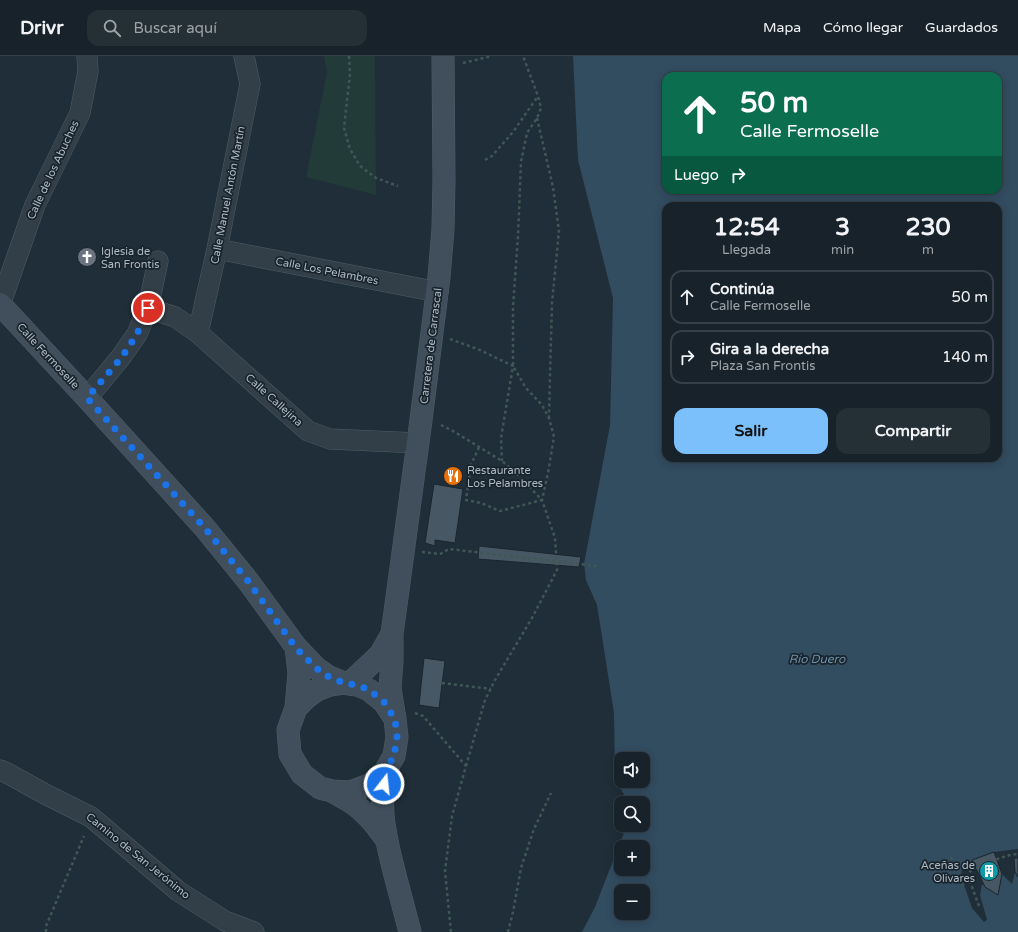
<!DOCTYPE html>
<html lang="es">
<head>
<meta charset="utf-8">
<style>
  body { margin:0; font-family:"Varela Round",sans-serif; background:#242f36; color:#f1f3f6; height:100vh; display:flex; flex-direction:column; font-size:15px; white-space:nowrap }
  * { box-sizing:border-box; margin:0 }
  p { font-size:13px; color:#9ea4a8 }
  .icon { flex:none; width:22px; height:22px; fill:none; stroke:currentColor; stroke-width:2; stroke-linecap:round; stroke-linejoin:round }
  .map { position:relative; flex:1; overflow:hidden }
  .details { position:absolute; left:662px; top:146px; width:340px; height:260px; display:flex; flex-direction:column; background:#17222a; border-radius:12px; box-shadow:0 2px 10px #0003,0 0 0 1px #363f47 }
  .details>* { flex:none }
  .top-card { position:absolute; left:662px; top:16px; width:340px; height:122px; border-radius:12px; box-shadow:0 2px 10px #0003,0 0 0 1px #363f47; background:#0b6e4f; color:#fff; overflow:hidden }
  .fabs { position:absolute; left:614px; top:696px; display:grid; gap:8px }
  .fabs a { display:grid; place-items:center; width:36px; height:36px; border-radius:8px; background:#17222a; box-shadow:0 2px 10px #0003,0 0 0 1px #363f47; font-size:20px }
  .pin { position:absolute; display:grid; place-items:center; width:34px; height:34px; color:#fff; margin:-17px; border:2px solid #fff; border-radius:50%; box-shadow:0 1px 4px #0007 }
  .me { position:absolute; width:44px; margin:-22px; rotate:16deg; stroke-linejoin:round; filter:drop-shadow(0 0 3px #0008) }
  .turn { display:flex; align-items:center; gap:14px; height:84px; padding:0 12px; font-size:18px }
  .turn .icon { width:52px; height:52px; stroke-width:2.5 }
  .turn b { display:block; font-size:28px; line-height:34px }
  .then { display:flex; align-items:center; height:38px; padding:0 12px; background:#0003; gap:8px; font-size:15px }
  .eta { display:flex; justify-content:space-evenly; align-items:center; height:68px; text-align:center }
  .eta b { font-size:24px; font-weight:700; line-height:28px }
  .action { display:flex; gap:8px; margin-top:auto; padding:8px 12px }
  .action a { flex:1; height:46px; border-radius:12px; background:#7cc0fb; color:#111; font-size:16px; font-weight:700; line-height:46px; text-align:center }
  .action a+a { background:#242f36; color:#f1f3f6 }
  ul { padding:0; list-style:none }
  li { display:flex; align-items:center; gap:12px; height:54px; margin:0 8px 6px; padding:0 4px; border:2px solid #363f47; border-radius:12px }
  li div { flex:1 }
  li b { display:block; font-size:15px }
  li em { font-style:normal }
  header { display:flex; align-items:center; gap:24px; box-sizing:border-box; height:56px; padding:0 20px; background:#17222a; border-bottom:1px solid #363f47 }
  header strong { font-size:19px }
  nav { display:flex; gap:22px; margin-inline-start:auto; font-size:14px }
  .search { width:280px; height:36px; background:#242f36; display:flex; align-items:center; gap:10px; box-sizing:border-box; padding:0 14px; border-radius:12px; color:#9ea4a8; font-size:15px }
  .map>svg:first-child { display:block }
</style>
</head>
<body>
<header>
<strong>Drivr</strong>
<div class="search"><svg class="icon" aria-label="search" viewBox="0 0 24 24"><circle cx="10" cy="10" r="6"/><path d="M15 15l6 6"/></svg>Buscar aquí</div>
<nav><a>Mapa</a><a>Cómo llegar</a><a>Guardados</a></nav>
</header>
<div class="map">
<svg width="1018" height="876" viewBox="0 0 1018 876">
  <rect width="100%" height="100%" fill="#1f2e38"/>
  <path fill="#223b39" d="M324 0H375L376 139 306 121 327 16Z"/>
  <path fill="#324c60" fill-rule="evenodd" d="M573 0H1018V793L994 796 972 804 974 808 962 811 961 820 972 852 984 866 987 864 980 839 982 828 998 838 1002 818 1012 828 1015 816 1018 821V876H582L595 851 627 769H643V747H629L615 723 614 657 597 549 586 524 584 508 610 369 613 242 578 104ZM666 20H998V134H666ZM666 150H998V402H666ZM621 703H643V725H621ZM621 791H643V813H621ZM621 835H643V857H621Z"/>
  <path fill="#475864" stroke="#1a262f" d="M434 428 463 433 455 487 435 484V490L425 487Z
    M479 490 581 501 579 511 478 503Z
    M424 602 445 605 439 652 419 649Z
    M994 796 1002 818 998 839 985 831 972 804Z
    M1014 802H1018V821L1015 816Z"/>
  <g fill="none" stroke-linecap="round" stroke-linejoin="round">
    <defs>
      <path id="minor" d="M217 193 438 236
        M0 249 35 149 80 57 88 15 87 0
        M148 252 175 261 198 277 308 375 330 383 418 387
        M198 277 217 193 250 28 244 0
        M87 342 121 301 137 278 148 252 158 205
        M0 714 7 717 45 738 91 761 178 835 225 865 254 876"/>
      <path id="secondary" d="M0 248 87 342 204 471 248 525 296 591 316 612 329 621 344 627
        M349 628 380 599 392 578
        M296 652 299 617 296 591
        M395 663 384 646 369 634 357 629 349 628 344 627 330 629 317 634 306 642 296 652 288 674 290 698 302 718 320 732 332 735 351 736 361 732 369 729 384 717 394 700 397 681 395 663 390 632 392 605V578L421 364 439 221 443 173 444 124 443 0
        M384 717C383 731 382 745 383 759 385 781 390 799 395 819 400 838 405 857 410 876
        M332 735C338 739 345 742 351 746 366 756 376 769 386 783"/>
    </defs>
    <use href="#minor" stroke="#505d66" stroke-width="21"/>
    <use href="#secondary" stroke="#505d66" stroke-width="23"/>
    <path stroke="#415757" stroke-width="2.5" stroke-dasharray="3 3" stroke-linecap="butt" d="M349 0 350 18 344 72 350 93 360 110 376 122 398 130
      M463 7 492 0
      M537 62 553 131 559 175 552 247 550 319 549 361
      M485 104 492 100 513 76 538 40
      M450 283 480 294 513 310 501 382 502 405
      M441 369 453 375 502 405 517 418 542 444 500 455 481 447 466 444 471 409 479 391
      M422 496 440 498 449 493 597 510
      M442 627 491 633
      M415 657 423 660 466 710 452 760 445 815 451 876
      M466 710 485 644 495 624 532 562 557 514 555 482 542 444 548 417 554 381 549 362 542 349 526 332 513 310V251L518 180 521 106 527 77 537 62 541 52 538 40 523 0
      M951 801 961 829 971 825
      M979 850 968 820 971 814C983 809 1006 798 1018 798
      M46 876V870L84 780
      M508 876 513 856 521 812 534 773 551 737"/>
    <use href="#minor" stroke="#333f48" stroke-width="20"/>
    <use href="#secondary" stroke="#414f5c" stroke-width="22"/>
  </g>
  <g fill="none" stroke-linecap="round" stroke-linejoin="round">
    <path stroke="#1a73e8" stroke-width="7" stroke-dasharray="0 12.6" d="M148 252 137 278 122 301 87 342 204 471 248 525 296 592 316 612 329 621 344 627 357 629 369 634 384 646 395 663 397 681 394 700 384 717V728"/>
  </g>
  <defs>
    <symbol id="church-disc" viewBox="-11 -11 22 22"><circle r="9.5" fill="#6b7280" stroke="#19242d"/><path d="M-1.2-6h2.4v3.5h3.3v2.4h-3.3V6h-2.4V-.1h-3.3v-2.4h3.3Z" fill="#fff"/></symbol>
    <symbol id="restaurant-disc" viewBox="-11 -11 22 22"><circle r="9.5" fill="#e8710a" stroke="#19242d"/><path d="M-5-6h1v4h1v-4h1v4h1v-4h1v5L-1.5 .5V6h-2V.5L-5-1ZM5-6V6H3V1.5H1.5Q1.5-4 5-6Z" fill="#fff"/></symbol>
    <symbol id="building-disc" viewBox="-11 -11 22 22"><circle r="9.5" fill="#0f9aa8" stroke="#19242d"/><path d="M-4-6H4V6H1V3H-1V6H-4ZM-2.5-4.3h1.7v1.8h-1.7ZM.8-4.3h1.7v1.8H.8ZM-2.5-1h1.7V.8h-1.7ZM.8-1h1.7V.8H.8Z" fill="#fff"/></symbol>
  </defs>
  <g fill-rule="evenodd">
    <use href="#church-disc" x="76" y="190" width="22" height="22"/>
    <use href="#restaurant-disc" x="442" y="409" width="22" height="22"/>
    <use href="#building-disc" x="978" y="804" width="22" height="22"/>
  </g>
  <g text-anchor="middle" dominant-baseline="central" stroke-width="3.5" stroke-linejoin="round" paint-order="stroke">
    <g font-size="11" fill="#adbac5" stroke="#19242d">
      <text transform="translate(53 114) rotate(-65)">Calle de los Abuches</text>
      <text transform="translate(228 139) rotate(-79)">Calle Manuel Antón Martín</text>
      <text transform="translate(327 215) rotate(11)">Calle Los Pelambres</text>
      <text transform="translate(431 290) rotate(-83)">Carretera de Carrascal</text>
      <text transform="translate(48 300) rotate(47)">Calle Fermoselle</text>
      <text transform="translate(274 344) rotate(42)">Calle Callejina</text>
      <text transform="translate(138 800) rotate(39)">Camino de San Jerónimo</text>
    </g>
    <g font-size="11" fill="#adbac5" stroke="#19242d" text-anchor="start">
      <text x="101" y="195">Iglesia de<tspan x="101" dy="13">San Frontis</tspan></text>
      <text x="467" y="414">Restaurante<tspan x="467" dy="13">Los Pelambres</tspan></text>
      <text x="975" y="809" text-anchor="end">Aceñas de<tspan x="975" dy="13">Olivares</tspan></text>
    </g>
    <g font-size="12" font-style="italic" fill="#6c90aa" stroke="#19242d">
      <text x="817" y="603">Río Duero</text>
    </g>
  </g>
</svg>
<div class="fabs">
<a><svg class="icon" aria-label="sound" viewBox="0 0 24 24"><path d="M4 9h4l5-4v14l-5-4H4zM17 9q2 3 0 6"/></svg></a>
<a><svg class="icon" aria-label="search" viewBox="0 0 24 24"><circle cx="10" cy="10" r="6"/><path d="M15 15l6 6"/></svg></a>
<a>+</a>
<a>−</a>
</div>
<div class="pin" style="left:148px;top:252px;background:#d93025"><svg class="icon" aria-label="arrive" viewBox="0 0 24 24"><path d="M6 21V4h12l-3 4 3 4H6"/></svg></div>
<svg class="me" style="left:384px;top:728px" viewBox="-20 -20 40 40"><circle r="17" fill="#1a73e8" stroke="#fff" stroke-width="3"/><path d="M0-11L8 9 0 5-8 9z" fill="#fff"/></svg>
<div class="top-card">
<div class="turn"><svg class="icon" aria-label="ahead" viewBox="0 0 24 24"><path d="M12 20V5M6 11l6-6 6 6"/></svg><div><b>50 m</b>Calle Fermoselle</div></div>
<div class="then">Luego<svg class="icon" aria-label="right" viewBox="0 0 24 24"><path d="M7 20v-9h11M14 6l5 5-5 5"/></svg></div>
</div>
<section class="details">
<div class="eta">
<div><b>12:54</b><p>Llegada</p></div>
<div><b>3</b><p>min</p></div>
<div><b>230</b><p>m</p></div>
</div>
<ul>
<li><svg class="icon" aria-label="ahead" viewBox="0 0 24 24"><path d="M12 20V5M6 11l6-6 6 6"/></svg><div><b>Continúa</b><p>Calle Fermoselle</p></div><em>50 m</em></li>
<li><svg class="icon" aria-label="right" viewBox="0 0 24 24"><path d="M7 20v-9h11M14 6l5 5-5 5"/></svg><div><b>Gira a la derecha</b><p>Plaza San Frontis</p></div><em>140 m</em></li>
</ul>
<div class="action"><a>Salir</a><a>Compartir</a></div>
</section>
</div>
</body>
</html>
